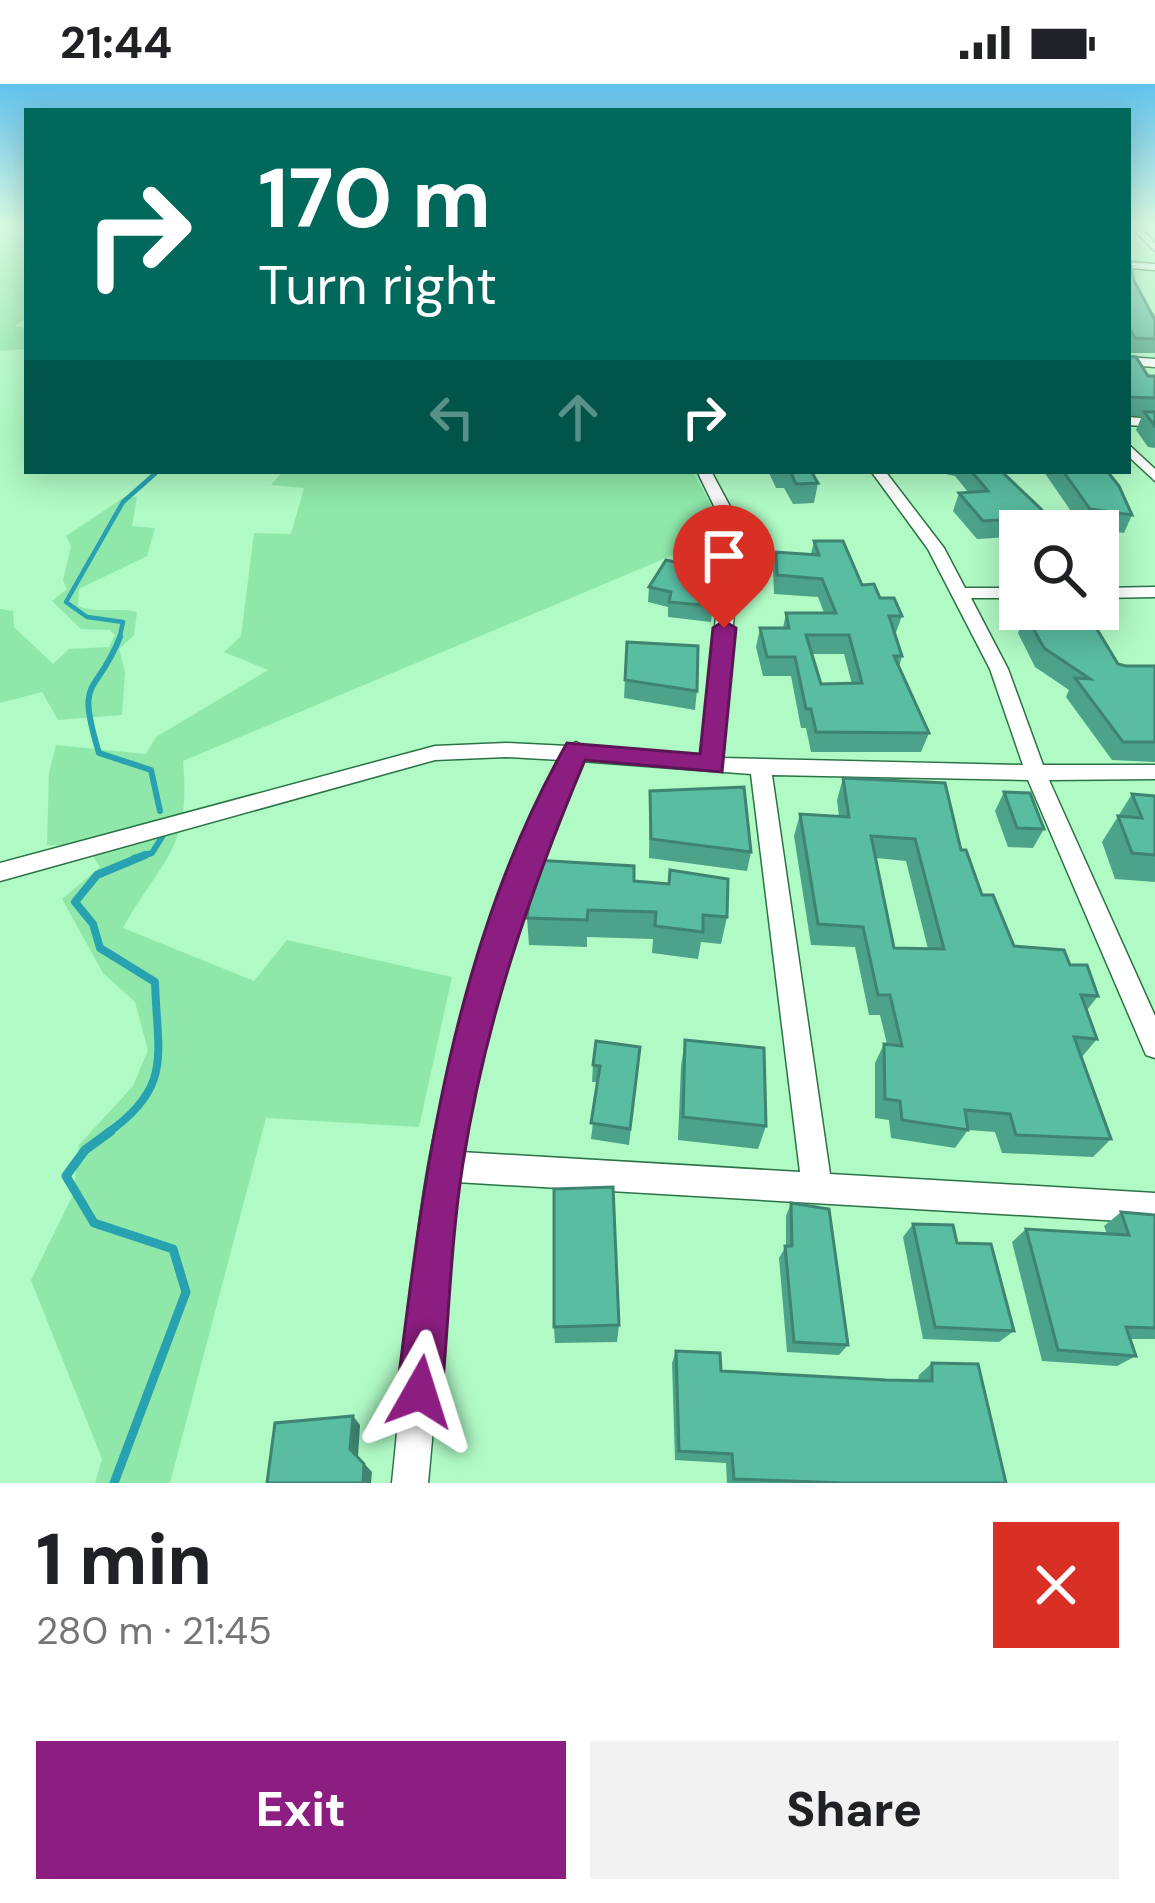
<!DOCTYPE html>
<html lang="en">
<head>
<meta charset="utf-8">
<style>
  body { margin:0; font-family:"DM Sans",sans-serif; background:#f2f2f2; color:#202124; height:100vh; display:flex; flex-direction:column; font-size:45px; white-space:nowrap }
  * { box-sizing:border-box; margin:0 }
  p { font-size:39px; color:#757577 }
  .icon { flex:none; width:66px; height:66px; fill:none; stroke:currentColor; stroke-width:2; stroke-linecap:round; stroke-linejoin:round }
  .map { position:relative; height:1399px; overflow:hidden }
  .drawer { display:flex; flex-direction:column; background:#fff; flex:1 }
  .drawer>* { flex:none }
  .top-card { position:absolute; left:24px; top:24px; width:1107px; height:366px; border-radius:0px; box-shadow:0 6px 30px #0003; background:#00695c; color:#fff; overflow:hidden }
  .buttons { position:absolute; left:999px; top:426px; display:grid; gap:24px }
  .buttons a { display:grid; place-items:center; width:120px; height:120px; border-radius:0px; background:#fff; box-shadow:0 6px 30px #0003; font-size:60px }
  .pin { position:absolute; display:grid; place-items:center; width:102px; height:102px; color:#fff; margin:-123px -51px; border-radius:50% 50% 50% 0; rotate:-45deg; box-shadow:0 0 12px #0007 }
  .pin .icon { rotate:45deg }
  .me { position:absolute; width:132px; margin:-66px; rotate:6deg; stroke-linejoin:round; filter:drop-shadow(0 0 9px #0008) }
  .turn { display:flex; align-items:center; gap:42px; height:252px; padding:0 36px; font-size:54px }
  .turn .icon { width:156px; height:156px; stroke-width:2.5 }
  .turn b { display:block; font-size:84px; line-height:102px }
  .lanes { display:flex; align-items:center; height:114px; padding:0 36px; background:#0003; justify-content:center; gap:60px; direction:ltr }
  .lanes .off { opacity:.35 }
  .round { display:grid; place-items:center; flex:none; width:126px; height:126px; border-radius:0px; background:#f2f2f2 }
  .summary { display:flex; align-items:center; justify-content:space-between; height:204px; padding:0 36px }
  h1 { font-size:72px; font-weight:800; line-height:90px }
  .action { display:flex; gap:24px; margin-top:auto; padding:24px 36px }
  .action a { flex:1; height:138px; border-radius:0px; background:#8d1e81; color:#fff; font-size:48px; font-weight:800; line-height:138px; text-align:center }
  .action a+a { background:#f2f2f2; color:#202124 }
  .status { display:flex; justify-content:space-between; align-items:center; height:84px; padding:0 60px; background:#fff; direction:ltr }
  .status svg { height:33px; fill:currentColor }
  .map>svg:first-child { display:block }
</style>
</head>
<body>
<div class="status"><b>21:44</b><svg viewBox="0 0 49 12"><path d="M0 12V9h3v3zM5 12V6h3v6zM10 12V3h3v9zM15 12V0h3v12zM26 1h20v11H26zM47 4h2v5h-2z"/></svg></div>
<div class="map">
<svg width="1155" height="1399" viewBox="0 0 1155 1399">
  <rect width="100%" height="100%" fill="#b0fac5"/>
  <path fill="#8fe8aa" d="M0 141H27V233L15 242 27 244V265L0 267Z
    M283 387H693L713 425 704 458 183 677C191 767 162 774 123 844L254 897 287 856 452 893 419 1043 266 1034 170 1399H95L102 1375 31 1196 73 1111 79 1061 133 1002 148 966 135 918 103 889 62 815 100 783 86 762 47 761 49 689 56 661 146 670 156 653 268 586 224 568 241 552 254 449 291 450 304 404 271 401Z
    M126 412 137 413 132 442 155 444 147 472 79 505 78 522C100 530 117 523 137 528L134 551 119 565 125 588 122 631 58 636 42 608 0 619V525L13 527 14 543 53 580 69 565 109 563 115 551 110 546 81 545 52 517 67 505 63 496 71 462 66 452Z"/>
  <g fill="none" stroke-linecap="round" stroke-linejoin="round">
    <path stroke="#28a1b0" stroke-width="4.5" d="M119 556 123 538 87 533 66 518 123 418 158 387"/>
    <path stroke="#28a1b0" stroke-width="6" d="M120 553C96 614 75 590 99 669L151 686 160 727
      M134 774 152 769 162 753"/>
    <path stroke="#28a1b0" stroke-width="8" d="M106 1050C174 1003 157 970 155 898L100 864 93 840 75 818 97 791 145 771"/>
    <path stroke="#28a1b0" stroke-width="9" d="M111 1047 85 1066 66 1092 94 1139 173 1165 186 1208 114 1399"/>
    <defs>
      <path id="minor" d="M1129 141H1138L1155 159V167Z
        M1128 178 1155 180V186L1128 184Z
        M1128 273 1155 275V283L1128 281Z
        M1128 333 1155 335V343L1128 341Z
        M1128 360 1155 385V397L1128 372Z
        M697 387H711L733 428 739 462 723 674 1023 681 990 585 928 465 871 387H885L944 464 965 504H1020V514H971L1008 585 1043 681H1155V695L1049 696 1155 932V974L1146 971 1028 696 772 691 830 1090 1155 1109V1139L456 1098 428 1399H392C403 1294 410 1186 428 1082 453 941 504 807 561 676L506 673 435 676 0 797V779L435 662 506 659 568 662 576 658 585 663 702 673 723 462 717 428ZM581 677 751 690 800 1088 461 1068C483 933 529 804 581 677Z
        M1155 503V513L1098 514V504Z"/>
    </defs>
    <use href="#minor" stroke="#2b7345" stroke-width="3"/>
    <use href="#minor" fill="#fff" fill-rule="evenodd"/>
  </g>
  <path fill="#4da38a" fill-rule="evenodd" d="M1128 167 1134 197 1155 236V269H1129L1128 266Z
    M1128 272 1148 292H1155V364L1148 363 1136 346 1142 332H1128Z
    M768 387H843L815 389V393L818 399 814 419 793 420 784 404H776Z
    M931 387H1107L1132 431 1124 449 1082 443 1044 388 1005 390 1057 447H1020V465L1010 453 977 455 953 427 959 409 968 408 955 392Z
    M814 457 862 501 902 532 895 551 902 572 899 583 929 649 921 668H811L806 644H801L791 592H763L756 563 760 544H783L786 529H824L818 513 774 510 773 486 776 468 811 470ZM812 570H844L852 600H821Z
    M705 485 697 506 713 522 711 538 668 533V523L648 518 649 503Z
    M1026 531 1118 580 1126 582H1155V678L1112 676 1066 613 1069 606 1035 583 1018 549Z
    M627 558 697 607 695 626 624 614Z
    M843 694 961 766 982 811 1014 862 1070 881 1098 912 1087 926 1097 955 1081 974 1111 1055 1093 1073 1002 1069 995 1048 968 1046 955 1064 891 1054 889 1036 875 1034V979L884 960H887L880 931H869L855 863 811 861 794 752 800 730 839 732 837 716ZM876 774 906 777 928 865 894 864Z
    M650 707 751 768 747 787 649 774Z
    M1004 708 1044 745 1033 764 1008 763 995 727Z
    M1132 710 1155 712V798L1115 795 1102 758Z
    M634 797 727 833 721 860 701 858 698 875 652 869 653 855 587 853V863L529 861 527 834Z
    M685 956 766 1042 758 1065 678 1056 681 982Z
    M640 963 629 1061 591 1055 598 998H592L593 981Z
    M791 1119 848 1261 839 1271 787 1268 779 1174 786 1162V1132Z
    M1121 1128 1155 1131V1255H1130L1136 1272 1117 1282 1042 1277 1012 1158 1026 1145 1107 1150 1104 1142Z
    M913 1140 957 1159 1014 1247 999 1258 923 1255 903 1153Z
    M619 1241 617 1258 555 1259 554 1243Z
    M676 1267 721 1287 886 1296H918L919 1291 932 1279 1006 1399H727L726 1379 675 1376 672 1279Z"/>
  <path fill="#3e8471" d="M707 470 705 485 692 518 693 503Z
    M353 1332 360 1341 358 1373 372 1388 371 1399H363L350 1365Z"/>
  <path fill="#59bda1" stroke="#3e8471" stroke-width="3" fill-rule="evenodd" d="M1128 167 1134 197 1155 236V255L1135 254 1128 242Z
    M1128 272 1136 273 1148 292H1155V314L1128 313Z
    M1144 328H1155V342Z
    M790 387H811L818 399 796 400Z
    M971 387H1001L1041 425 1057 447H1027L1016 435 983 437 959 409 988 407Z
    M1063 387H1107L1119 402 1132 431 1090 425Z
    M814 457H843L862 501 874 500 880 514H894L902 532H889L902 572H894L929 649 816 648 811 625H806L795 573H767L760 544H789L786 529H836L822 495 777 491 776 468 819 471ZM806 551H849L862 599 821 600Z
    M688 466 707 470 693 503 713 522 669 518 671 508 649 503 666 476 679 479Z
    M1026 531 1089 532 1118 580 1126 582H1155V658H1123L1075 594 1090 595 1044 564Z
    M627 558 698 562 697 607 625 596Z
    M843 694 945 699 961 766H966L982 811H993L1014 862 1064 866 1070 881H1087L1098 912 1081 911 1097 955 1074 953 1111 1055 1016 1051 1010 1030 965 1026 968 1046 902 1036 900 1017 885 1015 884 960 902 962 890 911H878L863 843 818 840 800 730 849 733ZM871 752 915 755 944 865 894 864Z
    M744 703 751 768 651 755 650 707Z
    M1004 708 1030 709 1044 745 1017 744Z
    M1132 710 1155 712V771L1132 769 1118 732 1142 734Z
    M535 776 634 782V797L669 800 670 786 728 795 727 833 703 831V848L655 842 656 828 588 826 587 836 527 834Z
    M685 956 764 964 766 1042 683 1033Z
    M596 957 640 963 630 1045 591 1039 600 982 593 981Z
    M613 1103 619 1241 554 1243V1105Z
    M791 1119 829 1125 848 1261 794 1258 785 1162H792Z
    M1121 1128 1155 1131V1244L1126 1243 1136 1272 1058 1266 1026 1145 1129 1151Z
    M913 1140 953 1141 957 1159 991 1160 1014 1247 935 1243Z
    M676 1267 720 1269 721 1287 886 1296 932 1297V1279L978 1280 1006 1399H845L734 1395 732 1370 679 1367Z
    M353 1332 350 1365 364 1380 363 1399H267L275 1339Z"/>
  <linearGradient id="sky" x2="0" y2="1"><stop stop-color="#61c2ec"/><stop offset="0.42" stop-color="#dbfde5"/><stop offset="1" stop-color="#dbfde5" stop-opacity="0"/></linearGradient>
  <rect width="1155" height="337" fill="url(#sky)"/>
  <path fill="#8d1e81" stroke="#5c1454" stroke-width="3" d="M724 537 736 544 722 688 585 676C530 806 485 939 463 1079 451 1155 449 1232 442 1308L436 1324 420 1331 404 1324 397 1308C424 1086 454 857 567 659L700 670 713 544Z"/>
</svg>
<div class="buttons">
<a><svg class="icon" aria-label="search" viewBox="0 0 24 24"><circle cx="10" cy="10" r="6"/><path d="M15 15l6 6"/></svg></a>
</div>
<div class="pin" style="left:724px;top:544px;background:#d93025"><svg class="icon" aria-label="arrive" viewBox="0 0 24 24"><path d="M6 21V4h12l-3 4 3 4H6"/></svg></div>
<svg class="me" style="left:420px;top:1308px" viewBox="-20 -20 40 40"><path d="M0-17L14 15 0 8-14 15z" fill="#8d1e81" stroke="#fff" stroke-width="4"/></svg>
<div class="top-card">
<div class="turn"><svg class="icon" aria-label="right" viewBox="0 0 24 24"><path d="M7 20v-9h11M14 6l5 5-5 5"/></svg><div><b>170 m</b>Turn right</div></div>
<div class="lanes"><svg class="icon off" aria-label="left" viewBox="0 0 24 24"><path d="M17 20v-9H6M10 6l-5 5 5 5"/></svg><svg class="icon off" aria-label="ahead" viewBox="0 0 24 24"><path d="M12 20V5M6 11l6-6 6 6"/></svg><svg class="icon" aria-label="right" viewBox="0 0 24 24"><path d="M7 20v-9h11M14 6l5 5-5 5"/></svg></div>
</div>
</div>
<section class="drawer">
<div class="summary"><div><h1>1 min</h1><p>280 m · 21:45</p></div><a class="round" style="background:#d93025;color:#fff"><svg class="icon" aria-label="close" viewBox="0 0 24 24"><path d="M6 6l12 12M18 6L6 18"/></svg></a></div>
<div class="action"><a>Exit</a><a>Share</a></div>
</section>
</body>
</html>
